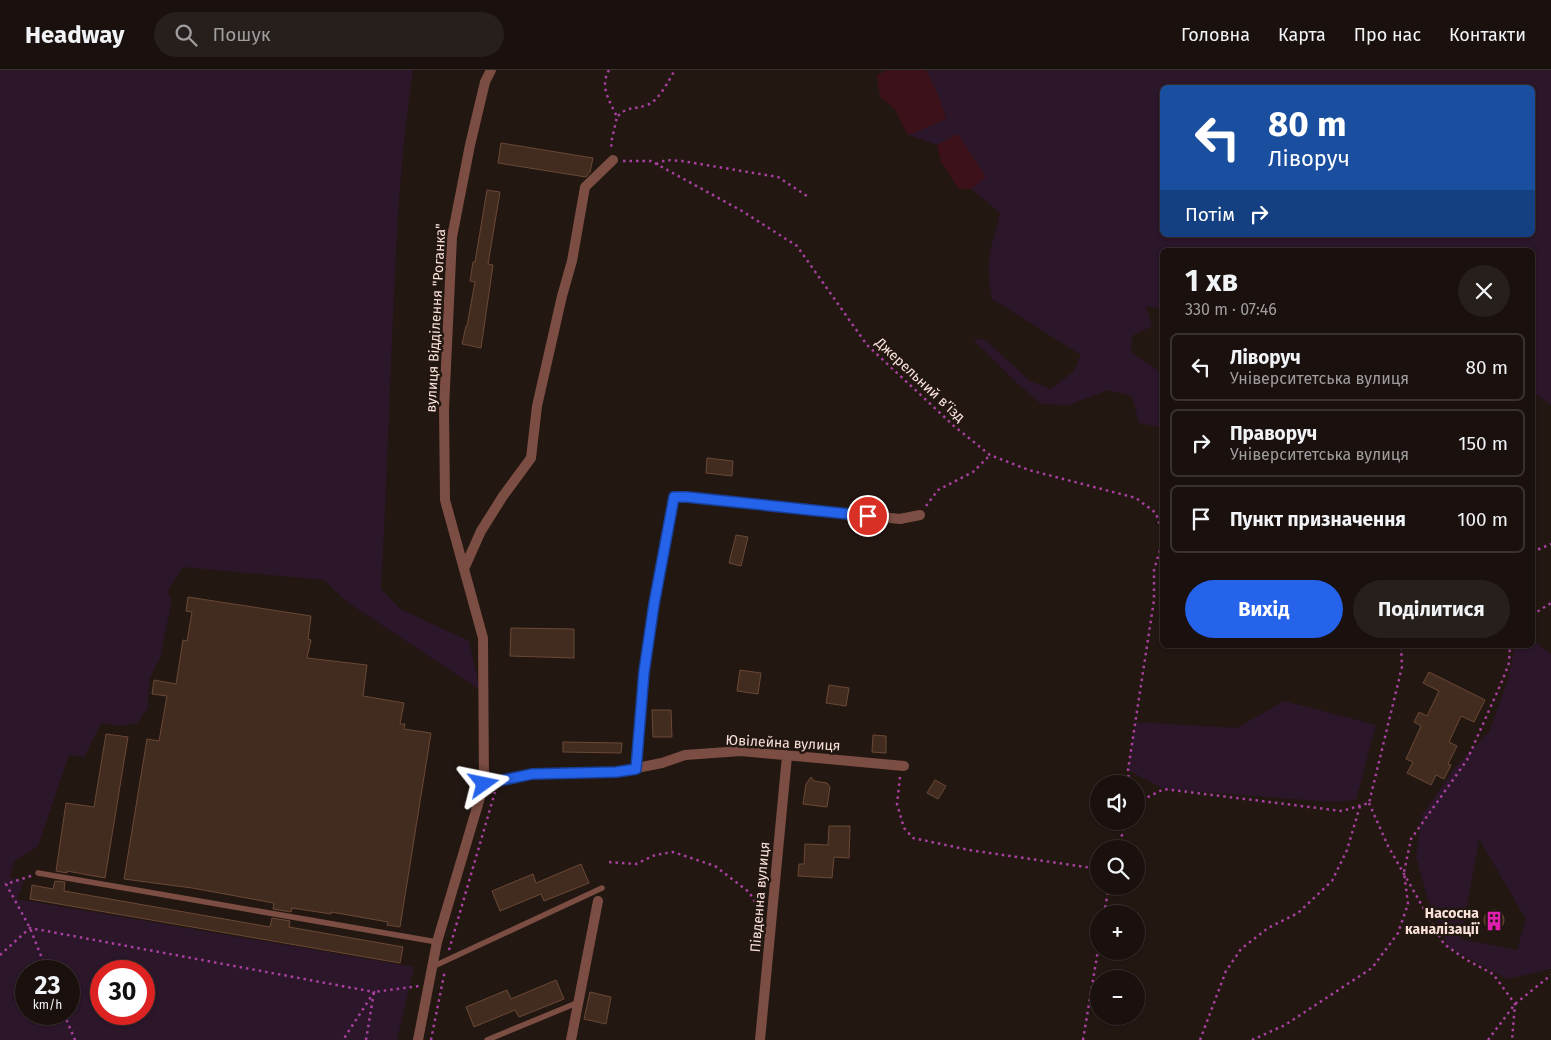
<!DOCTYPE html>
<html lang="uk">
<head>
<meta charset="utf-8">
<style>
  body { margin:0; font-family:"Fira Sans",sans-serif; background:#271f1c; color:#f1f3f6; height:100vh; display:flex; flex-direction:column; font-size:19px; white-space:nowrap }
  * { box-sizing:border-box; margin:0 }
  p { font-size:16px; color:#9f9d9e }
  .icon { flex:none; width:28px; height:28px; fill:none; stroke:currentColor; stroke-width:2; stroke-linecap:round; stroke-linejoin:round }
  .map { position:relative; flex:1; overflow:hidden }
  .side { position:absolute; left:1160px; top:178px; width:375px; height:400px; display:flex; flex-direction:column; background:#1a110e; border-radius:8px; box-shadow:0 1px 4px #0004,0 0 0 1px #38312e }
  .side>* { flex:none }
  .banner { position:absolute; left:1160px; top:15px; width:375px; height:152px; border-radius:8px; box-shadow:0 1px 4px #0004,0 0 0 1px #38312e; background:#1a4fa0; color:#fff; overflow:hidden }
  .controls { position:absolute; left:1090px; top:705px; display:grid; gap:10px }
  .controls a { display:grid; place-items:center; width:55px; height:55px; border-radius:50%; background:#1a110e; box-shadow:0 1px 4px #0004,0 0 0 1px #38312e; font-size:25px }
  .speed { position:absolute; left:15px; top:890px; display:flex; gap:10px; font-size:25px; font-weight:700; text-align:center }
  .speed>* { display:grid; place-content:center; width:65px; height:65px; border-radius:50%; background:#1a110e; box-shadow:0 1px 4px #0004,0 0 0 1px #38312e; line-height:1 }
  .speed small { font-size:12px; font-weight:400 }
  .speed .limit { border:8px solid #d22; background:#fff; color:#111 }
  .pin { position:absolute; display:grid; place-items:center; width:42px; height:42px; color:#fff; margin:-21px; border:2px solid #fff; border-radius:50%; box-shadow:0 1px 5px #0007 }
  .me { position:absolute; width:55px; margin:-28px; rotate:78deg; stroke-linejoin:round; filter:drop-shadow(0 0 4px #0008) }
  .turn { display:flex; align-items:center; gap:18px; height:105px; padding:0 25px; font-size:22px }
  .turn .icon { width:65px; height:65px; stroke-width:2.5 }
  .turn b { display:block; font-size:35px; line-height:42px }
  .then { display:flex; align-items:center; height:48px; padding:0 25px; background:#0003; gap:10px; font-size:19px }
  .round { display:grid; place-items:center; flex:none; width:52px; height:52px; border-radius:26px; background:#271f1c }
  .head { display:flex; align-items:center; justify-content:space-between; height:85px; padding:0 25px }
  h1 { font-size:30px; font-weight:700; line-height:38px }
  .cta { display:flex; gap:10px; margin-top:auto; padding:10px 25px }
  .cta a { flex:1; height:58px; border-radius:30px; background:#2563eb; color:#fff; font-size:20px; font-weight:700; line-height:58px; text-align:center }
  .cta a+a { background:#271f1c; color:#f1f3f6 }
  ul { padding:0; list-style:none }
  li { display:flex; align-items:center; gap:15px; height:68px; margin:0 10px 8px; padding:0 15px; border:2px solid #38312e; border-radius:8px }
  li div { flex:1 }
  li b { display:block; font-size:19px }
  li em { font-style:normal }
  header { display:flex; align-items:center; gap:30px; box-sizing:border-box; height:70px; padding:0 25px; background:#1a110e; border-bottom:1px solid #38312e }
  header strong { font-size:24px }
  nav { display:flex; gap:28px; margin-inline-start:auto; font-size:18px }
  .search { width:350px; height:45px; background:#271f1c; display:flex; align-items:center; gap:12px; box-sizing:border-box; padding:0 18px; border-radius:28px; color:#9f9d9e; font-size:19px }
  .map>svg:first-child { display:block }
</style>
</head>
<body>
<header>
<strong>Headway</strong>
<div class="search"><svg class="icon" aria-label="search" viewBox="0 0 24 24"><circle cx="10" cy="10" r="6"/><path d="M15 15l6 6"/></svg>Пошук</div>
<nav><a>Головна</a><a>Карта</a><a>Про нас</a><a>Контакти</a></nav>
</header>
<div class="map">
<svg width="1551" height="970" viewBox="0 0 1551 970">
  <rect width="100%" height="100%" fill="#231712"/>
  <path fill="#2c162a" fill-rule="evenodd" d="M0 0H413C398 98 395 197 391 295 388 370 385 445 381 519L400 539 469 571 480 620 347 532 324 510 183 497 167 522 172 529 160 588 150 607 148 624V638L137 653 122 656 101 653 84 687 69 685 38 776 14 792 10 807 24 811 17 829 414 897 397 970H0ZM26 901H69V944H26ZM101 901H144V944H101Z
    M926 0H1551V335L1533 322 1532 180H1162V239L1146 236 1152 256 1132 266 1131 282 1162 303V358L1139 353 1132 326 1108 320 1069 335 1041 334 1017 313 973 270 984 269 1030 311 1051 319 1074 301 1081 285 992 229C989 212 987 195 991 178 994 166 998 155 1000 143L971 119 986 106 958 64 937 75 908 65 946 49 939 27ZM1162 18H1532V165H1162Z
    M1533 570 1551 584V899L1508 909 1449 878 1429 834 1416 786 1422 745 1456 696 1489 662 1508 610 1515 575H1532ZM1479 769 1526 849 1517 880 1461 869Z
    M1284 631 1376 655 1356 730 1332 732 1164 719 1128 700 1135 652 1237 658Z"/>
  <path fill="#3d111a" d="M888 0H926L939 27 946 49 908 65 894 38 880 27 877 5Z
    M958 64 986 107 971 119H959L941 92 937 75Z"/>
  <path fill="#422c20" stroke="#6b4835" d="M501 73 593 88 590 102 586 107 498 93Z
    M487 120 500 122 488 194 493 195 481 278 462 274 466 256H467L475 212 470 211 473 192H475Z
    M707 388 733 391 732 406 706 403Z
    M736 465 748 467 741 496 729 493Z
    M188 527 311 546 308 569 311 570 307 588 367 595 363 626 404 633 400 654H405L404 659 431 663 400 857 387 855 388 852 331 842V844L292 838 291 842 273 839 274 833 192 818 124 809 147 669 159 671 167 626 152 624 154 610 176 614 183 570 187 571 192 542 186 541Z
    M511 558 574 559V588L510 586Z
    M740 600 761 603 758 624 737 621Z
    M1429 602 1485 630 1474 652 1461 646 1449 672 1457 676 1448 694 1451 695 1444 709 1436 705 1431 715 1407 703 1413 692 1406 689 1421 656 1414 652 1419 642 1427 646 1439 621 1423 613Z
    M829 615 849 618 846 636 826 633Z
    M652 640H671L672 667H653Z
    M106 664 128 667 105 808 67 801V803L56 801 66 733 94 737Z
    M873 665 886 666V683L872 682Z
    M563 672 622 673 621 683 563 682Z
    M811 707 814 711 827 713 830 717 827 737 803 734 806 714Z
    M935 710 946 716 938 729 927 723Z
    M829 756H850L849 788 834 787 832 808 798 806 799 794H804L805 774 828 775Z
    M581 794 589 813 544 831 541 824 500 841 492 821 533 804 536 813Z
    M55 811 65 812 64 821 270 857 272 848 290 851 289 857 403 877 400 893 30 829 32 815 53 819Z
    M1484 850a10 10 0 1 1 20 0a10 10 0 1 1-20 0Z
    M556 910 564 929 519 947 515 940 474 957 466 937 507 920 511 929Z
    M590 922 611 927 606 954 584 949Z"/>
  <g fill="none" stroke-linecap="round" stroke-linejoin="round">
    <path stroke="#a7409e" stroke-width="2.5" stroke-dasharray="2.5 4" stroke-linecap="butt" d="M609 0C599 17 610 31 617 47L611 73 612 80
      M618 46C629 35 635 40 647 35 660 30 668 11 675 0
      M623 91H651L742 141 797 176 867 275 954 356 990 385 1029 400 1136 428 1156 443 1162 462
      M656 94 666 90 682 91 778 107 810 128
      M926 436 938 420 973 402 990 385
      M1532 482 1551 474
      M1532 545 1551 533
      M900 707 897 734 904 758 913 768 969 780 1099 799
      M1129 714 1128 700 1154 530V500L1162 473
      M1136 733 1164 719 1342 741 1369 733 1402 597 1401 575
      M1369 733 1388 776 1444 874 1465 889 1493 904 1515 934 1512 970
      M1118 779 1126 751
      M609 792 636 794 655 785 673 782 715 796 749 822 758 837 763 839
      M31 806 6 814 30 858 47 901
      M1104 844 1109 816
      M449 880 495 722
      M0 885 30 858 374 922 343 970
      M64 944 75 970
      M366 970 374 922 419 916
      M431 970 445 900
      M1083 970 1099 874
      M1200 970 1226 901 1241 879 1268 858 1298 843 1332 811 1347 780 1360 736
      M1252 970 1285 955 1372 898 1398 863 1408 834 1404 802 1411 769 1467 690 1503 609 1509 593 1510 575
      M1488 970 1515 934 1551 905"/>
    <path stroke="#7c4e43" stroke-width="5.5" d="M38 803 437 872
      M432 897 602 818
      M487 970 579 932"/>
    <path stroke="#7c4e43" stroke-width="10" d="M464 499 481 461 503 426 531 388 537 336 562 226 572 191 585 117 613 90
      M636 699 644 602 654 533 674 427H687L900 449 920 445
      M484 714 532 704 616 702 662 693 685 685 741 681 904 696
      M418 970 437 872 484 714 483 568 445 430 444 339 452 167 470 75 485 12 491 0
      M571 970 598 831
      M760 970 787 686"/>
  </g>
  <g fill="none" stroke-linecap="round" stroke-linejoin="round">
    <defs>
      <path id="route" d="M484 714 532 704 616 702 636 699 644 602 654 534 674 427H687L868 446"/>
    </defs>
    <use href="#route" stroke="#184099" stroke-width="12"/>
    <use href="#route" stroke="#2563eb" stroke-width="9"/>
  </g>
  <defs>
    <symbol id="building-bare" viewBox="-9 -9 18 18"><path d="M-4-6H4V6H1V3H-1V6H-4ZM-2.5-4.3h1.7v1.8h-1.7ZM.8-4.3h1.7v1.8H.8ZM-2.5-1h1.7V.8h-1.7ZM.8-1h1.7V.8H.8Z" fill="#e01faf" stroke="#231712" stroke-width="2.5" paint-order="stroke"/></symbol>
  </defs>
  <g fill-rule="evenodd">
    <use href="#building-bare" x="1480" y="837" width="28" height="28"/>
  </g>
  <g text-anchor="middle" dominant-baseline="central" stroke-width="5" stroke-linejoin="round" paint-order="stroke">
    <g font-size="14" fill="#fae2d9" stroke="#231712">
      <text transform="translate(436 248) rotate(-87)">вулиця Відділення "Роганка"</text>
      <text transform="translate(920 310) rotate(43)">Джерельний в’їзд</text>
      <text transform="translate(783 673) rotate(3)">Ювілейна вулиця</text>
      <text transform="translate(760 827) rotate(-85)">Південна вулиця</text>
    </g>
    <g font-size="14" font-weight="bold" fill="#fae2d9" stroke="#231712" text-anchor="end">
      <text x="1479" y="843">Насосна<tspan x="1479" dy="16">каналізації</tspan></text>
    </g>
  </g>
</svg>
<div class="controls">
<a><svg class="icon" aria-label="sound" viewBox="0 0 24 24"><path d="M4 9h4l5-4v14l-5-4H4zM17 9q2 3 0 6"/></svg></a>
<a><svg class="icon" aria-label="search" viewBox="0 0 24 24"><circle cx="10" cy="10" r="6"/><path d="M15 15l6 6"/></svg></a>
<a>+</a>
<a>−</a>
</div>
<div class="speed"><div>23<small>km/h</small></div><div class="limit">30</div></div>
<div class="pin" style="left:868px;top:446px;background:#d93025"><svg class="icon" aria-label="arrive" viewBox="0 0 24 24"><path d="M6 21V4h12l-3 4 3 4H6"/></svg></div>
<svg class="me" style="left:484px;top:714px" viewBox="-20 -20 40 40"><path d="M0-17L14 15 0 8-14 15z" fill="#2563eb" stroke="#fff" stroke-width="4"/></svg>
<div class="banner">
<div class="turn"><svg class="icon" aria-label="left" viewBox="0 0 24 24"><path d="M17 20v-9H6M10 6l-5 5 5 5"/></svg><div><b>80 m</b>Ліворуч</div></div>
<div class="then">Потім<svg class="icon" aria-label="right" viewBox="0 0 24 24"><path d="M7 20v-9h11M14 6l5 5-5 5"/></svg></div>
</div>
<section class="side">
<div class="head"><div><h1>1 хв</h1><p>330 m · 07:46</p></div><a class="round"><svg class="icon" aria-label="close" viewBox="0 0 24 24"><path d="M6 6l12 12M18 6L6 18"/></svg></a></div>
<ul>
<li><svg class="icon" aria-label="left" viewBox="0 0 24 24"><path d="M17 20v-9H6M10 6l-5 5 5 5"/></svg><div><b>Ліворуч</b><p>Університетська вулиця</p></div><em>80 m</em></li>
<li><svg class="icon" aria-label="right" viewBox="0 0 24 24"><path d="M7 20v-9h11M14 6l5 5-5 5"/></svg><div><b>Праворуч</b><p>Університетська вулиця</p></div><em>150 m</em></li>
<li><svg class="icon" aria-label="arrive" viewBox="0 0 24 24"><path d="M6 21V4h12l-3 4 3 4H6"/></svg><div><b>Пункт призначення</b></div><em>100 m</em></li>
</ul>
<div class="cta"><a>Вихід</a><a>Поділитися</a></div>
</section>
</div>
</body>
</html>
